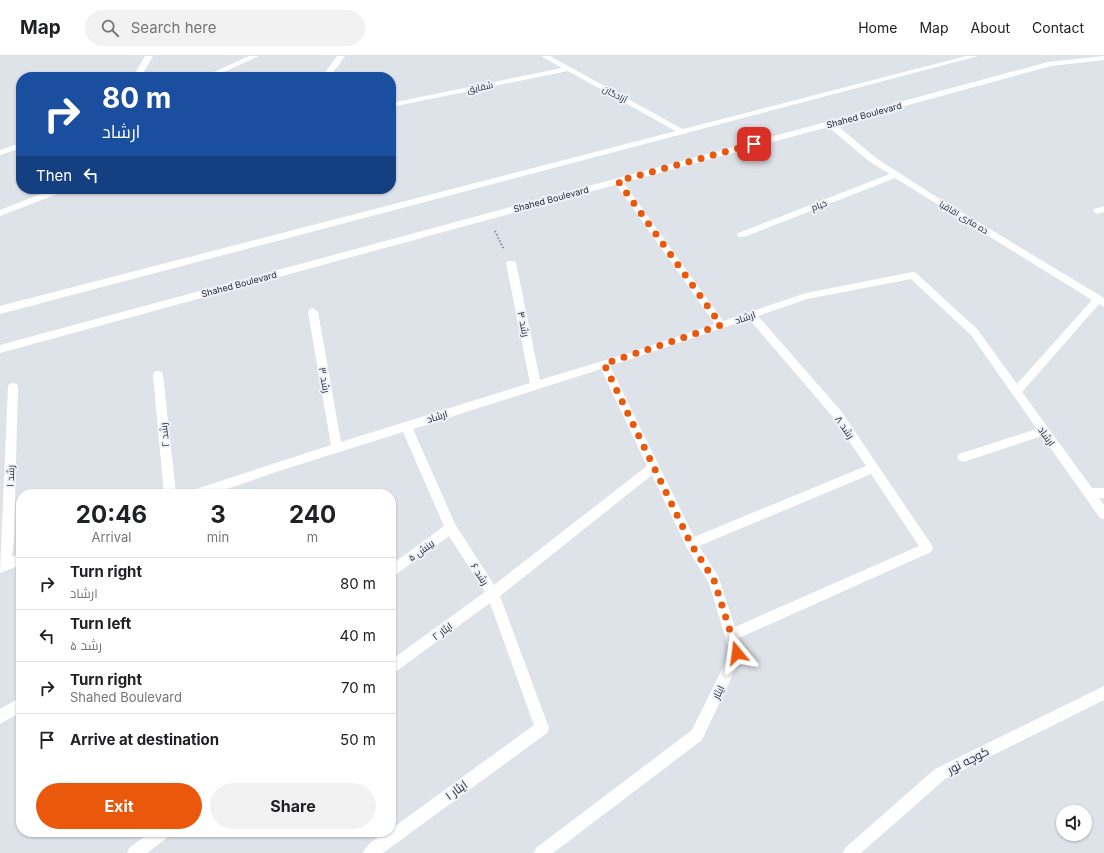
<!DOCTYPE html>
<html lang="en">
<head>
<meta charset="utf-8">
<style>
  body { margin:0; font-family:Inter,Cairo,sans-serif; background:#f2f2f2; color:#202124; height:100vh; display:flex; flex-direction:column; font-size:15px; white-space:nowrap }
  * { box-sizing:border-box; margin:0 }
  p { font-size:13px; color:#757577 }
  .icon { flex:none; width:22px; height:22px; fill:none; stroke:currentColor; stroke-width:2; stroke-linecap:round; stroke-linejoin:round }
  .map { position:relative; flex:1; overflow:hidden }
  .drawer { position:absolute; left:16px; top:433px; width:380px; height:348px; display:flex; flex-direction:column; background:#fff; border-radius:16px; box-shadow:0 1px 3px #0004 }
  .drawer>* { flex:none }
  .banner { position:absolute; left:16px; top:16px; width:380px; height:122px; border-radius:16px; box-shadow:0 1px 3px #0004; background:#1a4fa0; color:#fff; overflow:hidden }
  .tools { position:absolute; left:1056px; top:749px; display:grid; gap:8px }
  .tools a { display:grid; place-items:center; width:36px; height:36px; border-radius:50%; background:#fff; box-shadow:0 1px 3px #0004; font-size:20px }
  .pin { position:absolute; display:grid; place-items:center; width:34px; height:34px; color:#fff; margin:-17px; border-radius:8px; box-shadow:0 2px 6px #0006 }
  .me { position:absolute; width:44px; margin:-22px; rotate:344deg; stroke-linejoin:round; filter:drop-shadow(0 0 3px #0008) }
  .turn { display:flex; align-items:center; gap:14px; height:84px; padding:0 20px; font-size:18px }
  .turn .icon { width:52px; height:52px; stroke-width:2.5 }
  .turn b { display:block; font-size:28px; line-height:34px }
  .then { display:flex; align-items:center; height:38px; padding:0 20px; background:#0003; gap:8px; font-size:15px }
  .eta { display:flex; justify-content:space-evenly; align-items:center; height:68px; text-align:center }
  .eta b { font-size:24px; font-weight:700; line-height:28px }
  .action { display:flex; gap:8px; margin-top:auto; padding:8px 20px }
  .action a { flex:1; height:46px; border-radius:24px; background:#ea580c; color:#fff; font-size:16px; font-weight:700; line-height:46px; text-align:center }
  .action a+a { background:#f2f2f2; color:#202124 }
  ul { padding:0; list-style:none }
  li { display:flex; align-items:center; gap:12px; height:52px; padding:0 20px; border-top:1px solid #e0e0e0 }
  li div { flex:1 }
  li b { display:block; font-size:15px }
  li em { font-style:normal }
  header { display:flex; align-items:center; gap:24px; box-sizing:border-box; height:56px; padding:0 20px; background:#fff; border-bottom:1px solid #e0e0e0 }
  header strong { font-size:19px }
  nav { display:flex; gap:22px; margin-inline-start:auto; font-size:14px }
  .search { width:280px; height:36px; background:#f2f2f2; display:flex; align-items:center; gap:10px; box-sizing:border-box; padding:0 14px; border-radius:22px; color:#757577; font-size:15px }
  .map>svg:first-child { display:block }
</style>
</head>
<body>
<header>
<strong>Map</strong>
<div class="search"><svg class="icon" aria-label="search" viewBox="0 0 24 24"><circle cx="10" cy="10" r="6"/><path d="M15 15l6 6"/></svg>Search here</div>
<nav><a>Home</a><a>Map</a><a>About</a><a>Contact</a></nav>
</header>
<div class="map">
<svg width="1104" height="797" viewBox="0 0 1104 797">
  <rect width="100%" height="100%" fill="#dee3ea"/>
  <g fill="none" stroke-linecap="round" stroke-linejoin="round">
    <path stroke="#7d8bae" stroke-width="2" stroke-dasharray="1.5 2" stroke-linecap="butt" d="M495 175 504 194"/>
    <path fill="#fff" fill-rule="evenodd" d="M145 0H153L141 21H133Z
      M249 0H259L213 21H203Z
      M337 0H345C337 11 333 21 319 21L327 14Z
      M541 0H550L688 76 684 78H681L568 15 391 51V47L562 12Z
      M827 66H833L876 102 935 140 1104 242V251L1099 248 1022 336 1092 432H1104V442H1099L1104 449V463L1100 462 1042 380 963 406 959 404 957 401 959 398 1037 373 971 279 911 223 807 243 758 260 841 355 931 488 933 492 931 496 739 582 743 597 702 684 553 797H534L536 792 692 674 730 597 709 527 687 492 652 419 500 540 549 672 547 677 383 797H363C366 789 382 776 391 776V773L534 669 490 547 391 619V604L485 536 449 480 391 522V509L444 470 403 376 282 414 212 438H191L193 434 331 389 308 256 310 253 313 252 318 256 341 386 530 327 506 207 508 205H514L516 207 540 324 629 297 715 268 615 127 614 125 615 123H621L723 265 806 237 913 216 916 217 977 273 1017 328 1092 244 895 122 744 181H738L737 179 738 177 890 118 870 106 827 70ZM749 263 833 361 866 410 694 481 610 310ZM601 313 647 410 494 529 455 468 413 373ZM871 418 919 490 735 571 718 520 699 490Z
      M21 87V92L0 99V94Z
      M54 133H66L65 135 0 160V154Z
      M1104 150V156L1097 158 1093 155 1094 153Z
      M158 315 162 316 163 319 176 438H164L153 319 154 316Z
      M13 327 17 328 18 331 14 482 12 501 21 497V509L0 517 8 331 9 328Z
      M1104 630V644L945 723 861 797H843L845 792 935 713Z
      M21 641V656L0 668V653Z
      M151 776H170L168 781 147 797H127L129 792Z"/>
    <path fill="#fff" fill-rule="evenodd" d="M966 0H978L0 258V250Z
      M1104 0V4L1051 10 0 297V289L1048 6Z"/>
  </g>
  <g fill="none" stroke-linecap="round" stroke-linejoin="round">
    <path stroke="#ea580c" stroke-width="7" stroke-dasharray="0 12.6" d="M737 597 714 524 691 488 604 308 721 269 618 125 754 88"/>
  </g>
  <g text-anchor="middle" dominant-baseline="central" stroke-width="4" stroke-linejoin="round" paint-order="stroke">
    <g font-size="9" fill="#1f2539" stroke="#eef2f7">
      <text transform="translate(480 31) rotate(-12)">شقایق</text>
      <text transform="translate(615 38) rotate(29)">آزادگان</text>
      <text transform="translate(864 59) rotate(-15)">Shahed Boulevard</text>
      <text transform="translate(551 143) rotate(-15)">Shahed Boulevard</text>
      <text transform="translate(819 149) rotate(-21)">خیام</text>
      <text transform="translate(964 161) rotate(31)">ده متری اقاقیا</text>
      <text transform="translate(239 228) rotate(-15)">Shahed Boulevard</text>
    </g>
    <g font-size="10" fill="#1f2539" stroke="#eef2f7">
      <text transform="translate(745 261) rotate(-19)">ارشاد</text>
      <text transform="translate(524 268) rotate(78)">رشد ۴</text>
      <text transform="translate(325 324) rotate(80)">رشد ۳</text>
      <text transform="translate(437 360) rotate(-17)">ارشاد</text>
      <text transform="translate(845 371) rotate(55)">رشد ۸</text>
      <text transform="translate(164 379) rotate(-96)">رشد ۲</text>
      <text transform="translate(1047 380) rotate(55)">ارشاد</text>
      <text transform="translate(10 420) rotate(-88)">رشد ۱</text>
      <text transform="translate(421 494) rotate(-36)">بینش ۵</text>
      <text transform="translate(480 518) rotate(58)">رشد ۶</text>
      <text transform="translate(442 575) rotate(-36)">ایثار ۲</text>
      <text transform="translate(718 636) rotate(-64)">ایثار</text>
    </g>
    <g font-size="12" fill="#1f2539" stroke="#eef2f7">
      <text transform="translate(968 704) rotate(-27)">کوچه نور</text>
      <text transform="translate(456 734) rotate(-36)">ایثار ۱</text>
    </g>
  </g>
</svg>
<div class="tools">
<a><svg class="icon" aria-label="sound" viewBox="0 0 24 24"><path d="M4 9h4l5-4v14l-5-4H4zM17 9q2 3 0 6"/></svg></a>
</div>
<div class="pin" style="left:754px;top:88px;background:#d93025"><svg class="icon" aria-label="arrive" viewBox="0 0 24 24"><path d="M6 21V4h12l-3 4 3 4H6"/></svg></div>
<svg class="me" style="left:737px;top:597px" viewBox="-20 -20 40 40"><path d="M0-17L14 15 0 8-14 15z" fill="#ea580c" stroke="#fff" stroke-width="4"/></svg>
<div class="banner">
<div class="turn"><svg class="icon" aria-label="right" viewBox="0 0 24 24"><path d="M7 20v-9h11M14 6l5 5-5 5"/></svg><div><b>80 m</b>ارشاد</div></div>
<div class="then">Then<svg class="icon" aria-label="left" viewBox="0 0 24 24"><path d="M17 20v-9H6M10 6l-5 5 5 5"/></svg></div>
</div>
<section class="drawer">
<div class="eta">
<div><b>20:46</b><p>Arrival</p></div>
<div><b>3</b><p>min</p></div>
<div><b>240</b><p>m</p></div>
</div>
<ul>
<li><svg class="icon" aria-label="right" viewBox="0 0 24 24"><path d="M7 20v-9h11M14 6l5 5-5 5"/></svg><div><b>Turn right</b><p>ارشاد</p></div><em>80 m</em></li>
<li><svg class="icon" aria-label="left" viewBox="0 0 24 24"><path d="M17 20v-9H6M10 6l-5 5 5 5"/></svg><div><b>Turn left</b><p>رشد ۵</p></div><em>40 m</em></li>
<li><svg class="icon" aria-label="right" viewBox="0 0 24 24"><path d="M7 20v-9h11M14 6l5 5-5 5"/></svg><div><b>Turn right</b><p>Shahed Boulevard</p></div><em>70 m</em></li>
<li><svg class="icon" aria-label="arrive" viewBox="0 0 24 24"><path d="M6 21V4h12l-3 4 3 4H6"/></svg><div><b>Arrive at destination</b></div><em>50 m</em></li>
</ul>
<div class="action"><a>Exit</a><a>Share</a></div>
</section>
</div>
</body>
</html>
